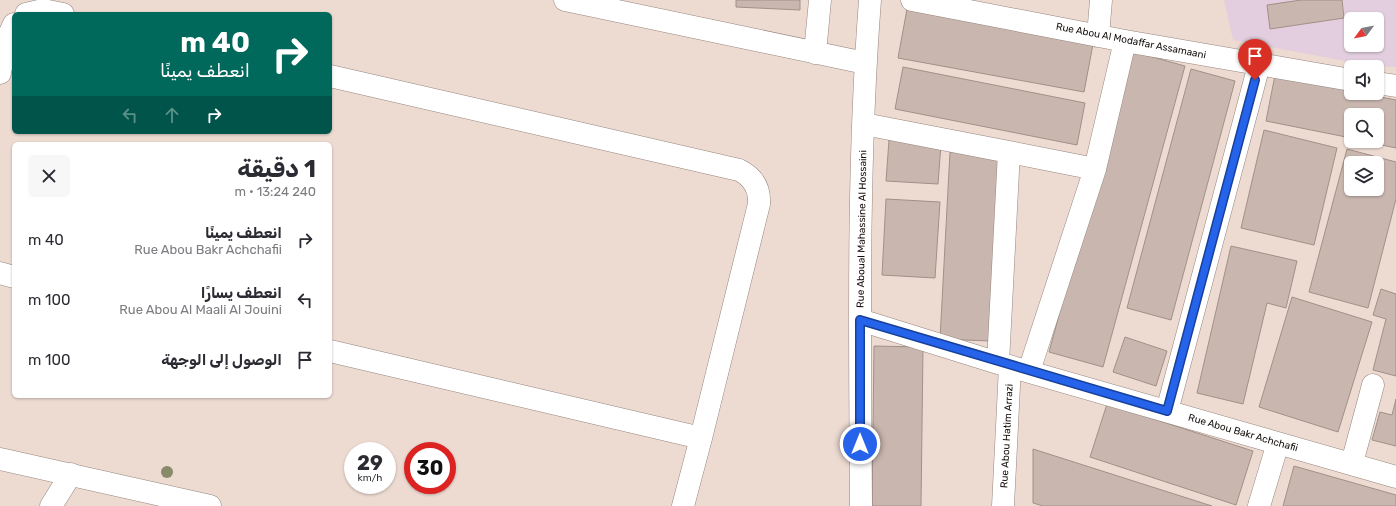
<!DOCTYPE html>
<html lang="ar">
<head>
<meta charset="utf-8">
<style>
  body { margin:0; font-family:Rubik,Vazirmatn,sans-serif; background:#f7f7f7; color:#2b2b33; direction:rtl; height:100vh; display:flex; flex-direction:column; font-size:15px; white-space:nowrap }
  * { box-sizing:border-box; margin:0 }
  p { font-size:13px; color:#7c7c81 }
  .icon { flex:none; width:22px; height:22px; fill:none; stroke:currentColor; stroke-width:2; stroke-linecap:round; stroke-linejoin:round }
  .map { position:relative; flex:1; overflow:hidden; direction:ltr }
  .side { position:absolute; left:12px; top:142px; width:320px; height:256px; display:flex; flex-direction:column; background:#fff; border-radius:6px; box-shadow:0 1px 3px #0004; direction:rtl }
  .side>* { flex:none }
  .hud { position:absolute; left:12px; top:12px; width:320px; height:122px; border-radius:6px; box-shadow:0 1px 3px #0004; direction:rtl; background:#00695c; color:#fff; overflow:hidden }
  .needle { width:26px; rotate:238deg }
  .buttons { position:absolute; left:1344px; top:12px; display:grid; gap:8px }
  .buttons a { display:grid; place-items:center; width:40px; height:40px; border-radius:6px; background:#fff; box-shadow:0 1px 3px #0004; font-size:20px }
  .speed { position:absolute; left:344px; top:442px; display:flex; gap:8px; font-size:20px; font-weight:700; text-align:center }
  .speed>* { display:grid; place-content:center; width:52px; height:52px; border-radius:50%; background:#fff; box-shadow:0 1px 3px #0004; line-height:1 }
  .speed small { font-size:10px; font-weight:400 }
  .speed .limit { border:6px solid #d22; background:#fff; color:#111 }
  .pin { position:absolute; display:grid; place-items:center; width:34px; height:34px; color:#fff; margin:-41px -17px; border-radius:50% 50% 50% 0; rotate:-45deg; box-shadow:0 0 4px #0007 }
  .pin .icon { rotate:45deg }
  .me { position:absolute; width:44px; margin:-22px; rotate:0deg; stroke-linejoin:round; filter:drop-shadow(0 0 3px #0008) }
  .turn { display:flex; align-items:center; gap:14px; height:84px; padding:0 16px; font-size:18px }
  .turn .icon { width:52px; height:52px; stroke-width:2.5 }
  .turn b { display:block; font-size:28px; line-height:34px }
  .lanes { display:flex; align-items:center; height:38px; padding:0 16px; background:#0003; justify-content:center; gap:20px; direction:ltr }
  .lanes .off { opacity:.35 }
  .round { display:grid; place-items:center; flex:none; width:42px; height:42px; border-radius:6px; background:#f7f7f7 }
  .overview { display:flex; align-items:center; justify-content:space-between; height:68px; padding:0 16px }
  h1 { font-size:24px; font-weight:700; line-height:30px }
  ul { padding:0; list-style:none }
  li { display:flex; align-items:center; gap:12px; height:60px; padding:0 16px }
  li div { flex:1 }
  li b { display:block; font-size:15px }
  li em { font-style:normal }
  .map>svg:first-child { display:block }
</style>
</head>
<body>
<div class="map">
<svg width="1396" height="506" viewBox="0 0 1396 506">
  <rect width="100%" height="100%" fill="#eddbd2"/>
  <path fill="#e2cede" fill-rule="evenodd" d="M1224 0H1396V67L1372 66 1233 40ZM1351 19H1377V45H1351Z"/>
  <path fill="#c9b7af" stroke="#a19088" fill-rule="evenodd" d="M736 0H800V10L736 7Z
    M1301 0H1342L1344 18 1270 29 1267 5Z
    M907 9 1093 44 1084 92 898 58Z
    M1131 51 1185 66 1103 367 1049 352Z
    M903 67 1085 103 1077 145 895 109Z
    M1191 69 1235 81 1171 320 1127 308Z
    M1275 75 1351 91V93H1361L1396 100V148L1363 141H1377V115H1351V138L1266 121Z
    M1264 130 1337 148 1314 245 1241 228Z
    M889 140 941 144 938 184 886 181Z
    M1347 149 1396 162V199L1368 308 1309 292ZM1351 163H1377V189H1351Z
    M950 152 999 155 990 341 940 339Z
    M886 199 940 202 935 278 882 275Z
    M1231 246 1297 261 1286 308 1267 303 1243 404 1197 393Z
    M1381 289 1396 294V376L1373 370 1386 319 1373 315Z
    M1292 297 1372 322 1338 432 1259 407Z
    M1125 337 1167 351 1156 386 1113 372Z
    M874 346 923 347 921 506H872Z
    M1396 399V446L1372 440 1380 412 1392 415Z
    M1107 404 1253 451 1236 505 1090 457Z
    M1033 449 1212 506H1043L1033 503Z
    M1294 466 1396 495V506H1283Z"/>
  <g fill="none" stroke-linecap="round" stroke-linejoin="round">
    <defs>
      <path id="minor" d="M565 0 865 63
        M912 0 1125 41 1351 80
        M26 14 43 10 63 14
        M1098 36 1101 0
        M815 53 820 0
        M0 73 6 41 14 24
        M330 76 739 170C753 177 760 188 759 204L701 438 683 506
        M1377 83 1396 86
        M864 124 1009 152
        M1095 169 1125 41
        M0 273 14 277
        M860 320 998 363 1396 477
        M330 351 701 438
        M998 363 1009 152 1095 169 1029 371
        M1167 411 1259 65
        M0 459 210 506
        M1352 463 1373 385
        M51 506 71 474
        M861 506C860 338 857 168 870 0
        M1003 506 1010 366
        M1259 506 1278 443"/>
    </defs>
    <use href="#minor" stroke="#96857d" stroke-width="23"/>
    <use href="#minor" stroke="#fff" stroke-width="22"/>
  </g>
  <circle fill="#888a6a" cx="167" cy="472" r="6"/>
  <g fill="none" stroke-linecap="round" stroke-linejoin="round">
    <defs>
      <path id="route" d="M860 444V320L1167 411 1255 80"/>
    </defs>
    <use href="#route" stroke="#184099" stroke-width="10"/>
    <use href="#route" stroke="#2563eb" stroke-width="7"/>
  </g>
  <g text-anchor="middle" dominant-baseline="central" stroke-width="3" stroke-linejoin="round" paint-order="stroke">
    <g font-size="10" fill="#140e0b" stroke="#fff">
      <text transform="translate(1131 41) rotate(11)">Rue Abou Al Modaffar Assamaani</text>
      <text transform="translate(862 229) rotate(-89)">Rue Aboual Mahassine Al Hossaini</text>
      <text transform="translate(1243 433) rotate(16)">Rue Abou Bakr Achchafii</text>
      <text transform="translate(1007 436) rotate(-87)">Rue Abou Hatim Arrazi</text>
    </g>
  </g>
</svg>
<div class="buttons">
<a><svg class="needle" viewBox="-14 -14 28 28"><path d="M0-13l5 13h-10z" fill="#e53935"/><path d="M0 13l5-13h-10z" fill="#7c7c81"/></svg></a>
<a><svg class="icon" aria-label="sound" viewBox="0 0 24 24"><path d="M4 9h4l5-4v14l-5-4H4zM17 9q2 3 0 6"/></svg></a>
<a><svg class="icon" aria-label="search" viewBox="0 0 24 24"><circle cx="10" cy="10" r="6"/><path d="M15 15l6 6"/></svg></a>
<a><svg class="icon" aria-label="layers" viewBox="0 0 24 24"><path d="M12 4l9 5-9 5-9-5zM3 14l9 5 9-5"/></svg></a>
</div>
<div class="speed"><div>29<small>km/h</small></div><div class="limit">30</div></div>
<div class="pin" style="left:1255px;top:80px;background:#d93025"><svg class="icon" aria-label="arrive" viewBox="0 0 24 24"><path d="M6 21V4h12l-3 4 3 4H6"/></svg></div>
<svg class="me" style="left:860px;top:444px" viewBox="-20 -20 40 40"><circle r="17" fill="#2563eb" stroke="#fff" stroke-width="3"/><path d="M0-11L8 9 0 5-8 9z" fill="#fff"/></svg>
<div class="hud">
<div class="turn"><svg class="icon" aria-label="right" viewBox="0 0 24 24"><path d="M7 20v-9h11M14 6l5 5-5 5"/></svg><div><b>40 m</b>انعطف يمينًا</div></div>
<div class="lanes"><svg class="icon off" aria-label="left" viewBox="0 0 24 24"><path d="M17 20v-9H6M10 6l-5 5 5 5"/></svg><svg class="icon off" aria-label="ahead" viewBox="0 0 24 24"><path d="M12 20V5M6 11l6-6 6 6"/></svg><svg class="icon" aria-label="right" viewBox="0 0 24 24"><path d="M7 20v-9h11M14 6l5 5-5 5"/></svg></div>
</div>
<section class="side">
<div class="overview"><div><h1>1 دقيقة</h1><p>240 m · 13:24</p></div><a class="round"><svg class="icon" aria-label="close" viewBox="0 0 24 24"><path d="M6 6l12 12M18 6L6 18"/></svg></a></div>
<ul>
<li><svg class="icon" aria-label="right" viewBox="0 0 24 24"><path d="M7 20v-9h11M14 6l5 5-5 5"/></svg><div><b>انعطف يمينًا</b><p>Rue Abou Bakr Achchafii</p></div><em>40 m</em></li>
<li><svg class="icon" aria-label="left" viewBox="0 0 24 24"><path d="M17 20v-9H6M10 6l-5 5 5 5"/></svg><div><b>انعطف يسارًا</b><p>Rue Abou Al Maali Al Jouini</p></div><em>100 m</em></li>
<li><svg class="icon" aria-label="arrive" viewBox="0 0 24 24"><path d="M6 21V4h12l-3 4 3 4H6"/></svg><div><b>الوصول إلى الوجهة</b></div><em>100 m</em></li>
</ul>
</section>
</div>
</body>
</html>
